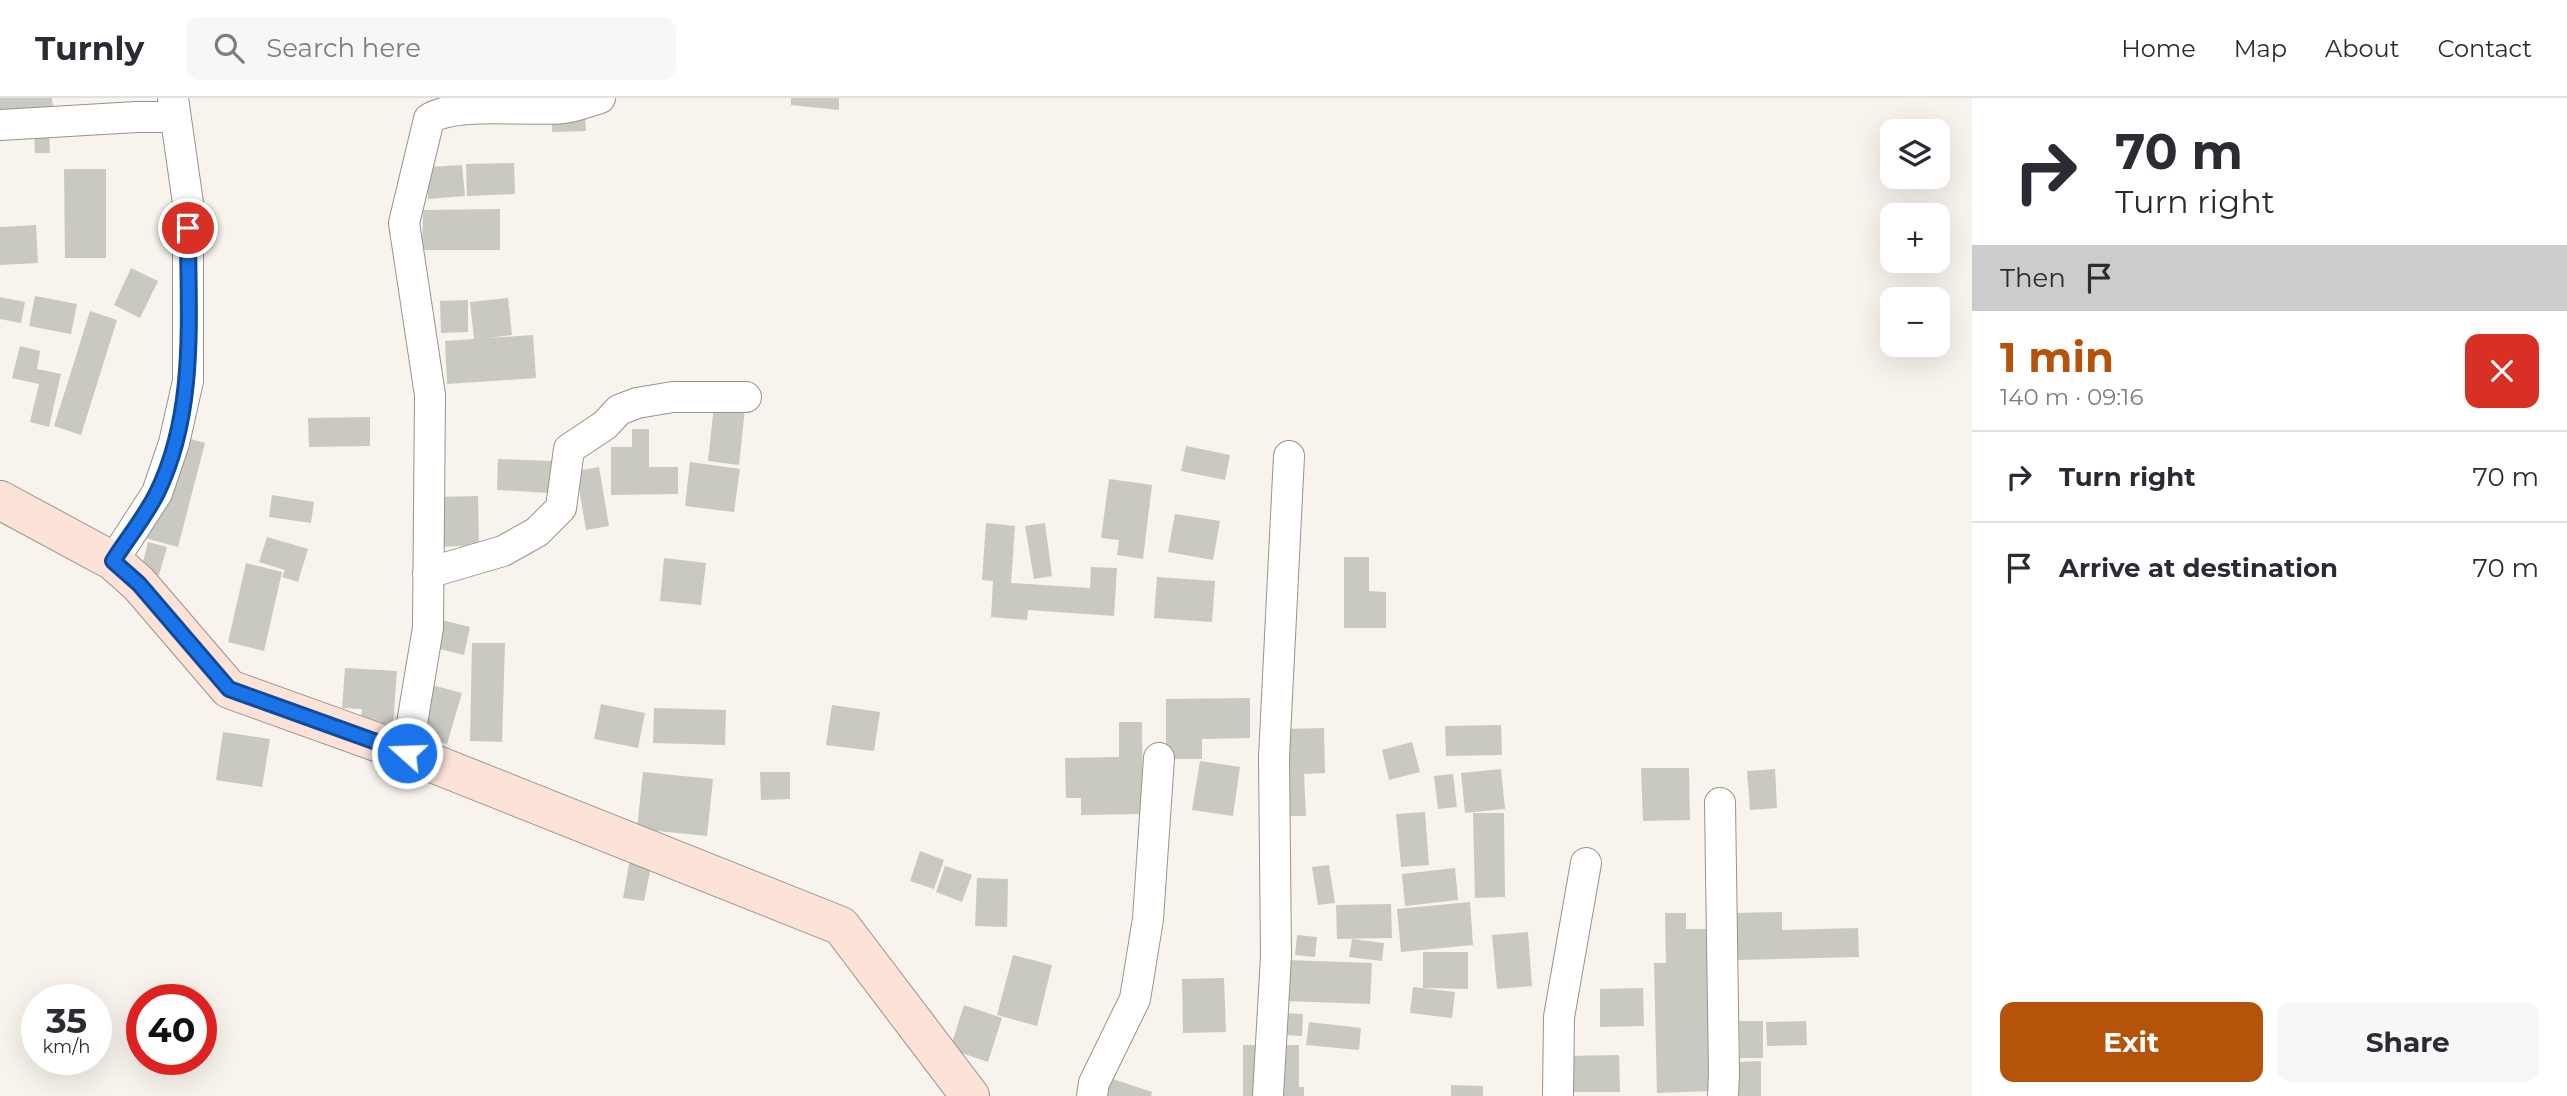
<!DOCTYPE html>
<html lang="en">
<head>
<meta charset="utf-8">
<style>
  body { margin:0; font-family:Montserrat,sans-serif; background:#f7f7f7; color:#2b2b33; height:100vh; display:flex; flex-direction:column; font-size:26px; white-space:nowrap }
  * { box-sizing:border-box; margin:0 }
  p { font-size:23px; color:#7c7c81 }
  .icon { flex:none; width:38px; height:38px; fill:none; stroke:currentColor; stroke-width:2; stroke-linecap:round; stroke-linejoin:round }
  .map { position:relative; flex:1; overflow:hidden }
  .details { display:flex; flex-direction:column; background:#fff; width:595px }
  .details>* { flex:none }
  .hud { background:#fff; color:#2b2b33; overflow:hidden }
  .controls { position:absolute; left:1880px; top:21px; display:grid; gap:14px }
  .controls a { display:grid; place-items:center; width:70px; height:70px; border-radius:14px; background:#fff; box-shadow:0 7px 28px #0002; font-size:35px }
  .speed { position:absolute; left:21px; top:886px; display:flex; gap:14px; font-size:35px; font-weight:700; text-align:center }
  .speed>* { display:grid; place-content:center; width:91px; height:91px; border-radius:50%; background:#fff; box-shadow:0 7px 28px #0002; line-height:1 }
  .speed small { font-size:18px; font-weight:400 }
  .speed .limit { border:10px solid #d22; background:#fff; color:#111 }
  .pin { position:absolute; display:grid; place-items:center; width:60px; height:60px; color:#fff; margin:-30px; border:4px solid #fff; border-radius:50%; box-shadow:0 2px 7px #0007 }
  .me { position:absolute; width:77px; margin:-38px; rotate:290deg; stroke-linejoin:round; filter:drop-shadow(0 0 5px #0008) }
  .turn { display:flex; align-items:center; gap:24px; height:147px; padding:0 28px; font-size:32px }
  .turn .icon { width:91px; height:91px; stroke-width:2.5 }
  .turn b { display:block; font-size:49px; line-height:60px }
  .then { display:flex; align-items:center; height:66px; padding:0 28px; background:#0003; gap:14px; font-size:26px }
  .round { display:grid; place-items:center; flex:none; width:74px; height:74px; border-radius:14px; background:#f7f7f7 }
  .summary { display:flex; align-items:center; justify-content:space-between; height:119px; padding:0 28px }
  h1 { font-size:42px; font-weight:700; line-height:52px; color:#b45309 }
  .action { display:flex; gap:14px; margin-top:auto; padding:14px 28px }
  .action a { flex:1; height:80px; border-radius:14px; background:#b45309; color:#fff; font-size:28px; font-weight:700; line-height:80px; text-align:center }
  .action a+a { background:#f7f7f7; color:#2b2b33 }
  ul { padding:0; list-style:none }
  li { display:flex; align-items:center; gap:21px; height:91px; padding:0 28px; border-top:2px solid #e1e1e2 }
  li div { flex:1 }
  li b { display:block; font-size:26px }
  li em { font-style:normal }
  header { display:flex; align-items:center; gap:42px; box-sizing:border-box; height:98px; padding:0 35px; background:#fff; border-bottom:2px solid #e1e1e2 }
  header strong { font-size:33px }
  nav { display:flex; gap:38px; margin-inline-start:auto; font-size:24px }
  .search { width:490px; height:63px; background:#f7f7f7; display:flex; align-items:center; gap:18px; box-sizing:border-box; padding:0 24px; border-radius:14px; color:#7c7c81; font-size:26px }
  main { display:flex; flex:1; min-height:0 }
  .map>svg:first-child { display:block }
</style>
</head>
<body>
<header>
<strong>Turnly</strong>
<div class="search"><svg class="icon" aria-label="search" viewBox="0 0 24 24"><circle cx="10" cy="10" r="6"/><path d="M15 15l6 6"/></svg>Search here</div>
<nav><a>Home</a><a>Map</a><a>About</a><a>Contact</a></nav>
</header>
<main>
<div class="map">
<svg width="1972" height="998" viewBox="0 0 1972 998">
  <rect width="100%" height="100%" fill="#f8f3ec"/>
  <path fill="#cac9c1" d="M0 0H52L54 17 0 21Z
    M791 0H839V12L791 7Z
    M552 17H585L586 33 552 34Z
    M34 31H49L50 55H35Z
    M514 65 515 96 467 98 466 66Z
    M462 67 465 98 428 101 427 69Z
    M64 71H106V160H65Z
    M500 111V152H422L423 112Z
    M36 127 38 165 0 167V129Z
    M131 170 158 183 140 220 114 207Z
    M35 198 77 206 71 236 29 228Z
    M0 199 25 204 21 225 0 221Z
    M508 200 512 237 488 240 533 237 536 280 447 286 445 243 474 241 470 204Z
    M468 202V234L441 235 440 203Z
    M90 213 117 222 81 337 54 328Z
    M20 248 40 253 37 271 61 276 49 329 30 324 39 286 12 280Z
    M714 307 745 310 739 367 708 363Z
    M370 319V348L309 349 308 320Z
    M632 331H649V369H678V396L611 397V349H632Z
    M169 335 205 345 178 449 141 439Z
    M1186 348 1230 357 1225 382 1181 373Z
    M498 361 552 363 550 395 497 392Z
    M690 364 740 371 734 414 685 408Z
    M599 369 609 428 586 432 576 373Z
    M1109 381 1152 387 1143 461 1117 457 1119 442 1101 440Z
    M272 397 314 404 311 425 269 419Z
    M478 398 479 447 439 449 437 399Z
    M1175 416 1220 423 1213 462 1168 454Z
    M986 425 1015 428 1011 485 1090 490 1091 469 1117 470 1114 518 1028 512 1027 522 991 519 993 483 982 482Z
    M1045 425 1052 478 1034 481 1025 428Z
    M267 439 308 451 298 484 282 479 285 472 259 464Z
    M148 444 167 449 159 477 141 472Z
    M1344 459H1369V493L1386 494V530H1344Z
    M664 460 706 465 701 507 660 503Z
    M246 465 282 474 264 553 228 544Z
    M1157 479 1215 483 1212 524 1154 520Z
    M442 522 470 529 464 557 435 550Z
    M472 545H505L502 644 470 643Z
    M345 570 397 573 393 627 361 625 362 611 342 610Z
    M432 587 462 595 447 646 418 638Z
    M1250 600V640L1202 641V661H1166V601Z
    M601 606 645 615 638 650 594 641Z
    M832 607 880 614 874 653 826 647Z
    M654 610 726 612 725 647 653 645Z
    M1119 624H1142L1143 716 1081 717V700H1066L1065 660 1119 659Z
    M1501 627 1502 657 1446 658 1445 628Z
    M1324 630 1325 675 1304 676 1306 718H1286L1284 631Z
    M223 634 270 641 262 689 216 682Z
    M1412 644 1420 674 1389 682 1382 652Z
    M1200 663 1240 669 1233 718 1192 712Z
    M1641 670H1689L1690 722 1643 723Z
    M1501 671 1505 711 1465 715 1461 675Z
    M1775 671 1777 710 1750 712 1747 673Z
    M643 674 713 681 707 738 637 731Z
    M760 674H790V701L761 702Z
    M1453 676 1457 709 1438 711 1434 678Z
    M1425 714 1429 767 1401 769 1396 716Z
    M1473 715H1504L1505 799 1475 800Z
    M920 753 944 762 934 791 910 783Z
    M630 760 652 764 644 803 623 800Z
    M1329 767 1335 805 1318 807 1312 769Z
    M945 768 972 777 962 804 936 794Z
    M1455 770 1458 802 1405 808 1402 776Z
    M977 780 1008 781 1007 829 975 828Z
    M1470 804 1473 847 1401 854 1397 811Z
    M1391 806 1392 840 1337 841 1336 807Z
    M1782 814V832L1858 830 1859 859 1734 862 1733 815Z
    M1665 815H1686V831H1709L1710 993 1657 995 1654 865H1666Z
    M1528 834 1532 888 1497 891 1492 837Z
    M1297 837 1317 839 1315 859 1295 857Z
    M1352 841 1384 845 1382 863 1349 859Z
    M1423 854H1468V891L1423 890Z
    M1013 857 1052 867 1037 928 997 917Z
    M1287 862 1372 865 1370 906 1285 903Z
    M1224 880 1226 934 1183 935 1182 881Z
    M1413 889 1455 894 1452 920 1410 915Z
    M1643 890 1644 928 1600 929V891Z
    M964 907 1002 920 988 964 950 951Z
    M1285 915 1303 916 1302 938 1284 937Z
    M1739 923H1763V960H1740Z
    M1806 923 1807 947 1767 948 1766 924Z
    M1309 924 1361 930 1359 952 1306 947Z
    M1243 947H1299V989H1304V998H1243Z
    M1619 957 1620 994H1564V958Z
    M1761 963V998H1735L1736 964Z
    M1110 980 1152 994 1151 998H1103Z
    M1451 987 1483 988V998H1451Z"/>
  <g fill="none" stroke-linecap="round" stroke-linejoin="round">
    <defs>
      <path id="street" d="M0 27 137 19H175
        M113 463 157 395 174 345 188 283V105L173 0
        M428 475 503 453 537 434 561 410 569 351 605 327 619 312 637 305 673 299H746
        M407 655 428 530 430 297 404 125 429 21C457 3 528 14 563 10 575 9 588 4 600 0
        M1720 705 1724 976 1723 998
        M1092 998 1094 985 1135 901 1148 821 1159 660
        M1268 998 1276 858 1274 659 1289 358
        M1558 998 1559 919 1586 765"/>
      <path id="secondary" d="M0 402 113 463 139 486 229 591 407 655 841 828 970 998"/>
    </defs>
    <use href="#street" stroke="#98938d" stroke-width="32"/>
    <use href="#secondary" stroke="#98938d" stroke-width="40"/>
    <use href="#street" stroke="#fff" stroke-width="30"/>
    <use href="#secondary" stroke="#fde2d8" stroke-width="38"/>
  </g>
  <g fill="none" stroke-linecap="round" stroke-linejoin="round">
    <defs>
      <path id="route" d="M188 130C188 219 197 313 157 395 145 419 127 441 113 463L139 486 229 591 407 655"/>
    </defs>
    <use href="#route" stroke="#114b97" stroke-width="18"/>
    <use href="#route" stroke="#1a73e8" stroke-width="12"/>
  </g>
</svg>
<div class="controls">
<a><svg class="icon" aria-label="layers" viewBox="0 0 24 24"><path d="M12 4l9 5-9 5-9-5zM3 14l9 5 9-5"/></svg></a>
<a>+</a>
<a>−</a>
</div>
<div class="speed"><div>35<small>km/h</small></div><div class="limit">40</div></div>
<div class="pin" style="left:188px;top:130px;background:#d93025"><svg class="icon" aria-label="arrive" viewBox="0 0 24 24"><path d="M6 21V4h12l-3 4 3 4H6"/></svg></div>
<svg class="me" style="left:407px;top:655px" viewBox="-20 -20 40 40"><circle r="17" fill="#1a73e8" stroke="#fff" stroke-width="3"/><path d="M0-11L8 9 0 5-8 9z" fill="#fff"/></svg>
</div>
<section class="details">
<div class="hud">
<div class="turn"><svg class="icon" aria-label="right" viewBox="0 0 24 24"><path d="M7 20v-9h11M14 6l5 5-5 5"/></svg><div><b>70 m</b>Turn right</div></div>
<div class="then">Then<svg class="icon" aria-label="arrive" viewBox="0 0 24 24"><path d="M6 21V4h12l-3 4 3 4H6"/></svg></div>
</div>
<div class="summary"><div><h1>1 min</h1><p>140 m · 09:16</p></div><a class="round" style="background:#d93025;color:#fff"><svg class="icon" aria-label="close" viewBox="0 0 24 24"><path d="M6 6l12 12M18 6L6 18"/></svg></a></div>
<ul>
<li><svg class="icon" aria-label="right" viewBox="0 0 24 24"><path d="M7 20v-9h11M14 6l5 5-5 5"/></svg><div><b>Turn right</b></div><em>70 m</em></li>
<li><svg class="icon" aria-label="arrive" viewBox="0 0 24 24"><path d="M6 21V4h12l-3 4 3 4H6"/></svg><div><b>Arrive at destination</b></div><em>70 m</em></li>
</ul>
<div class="action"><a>Exit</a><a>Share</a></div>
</section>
</main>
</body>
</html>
